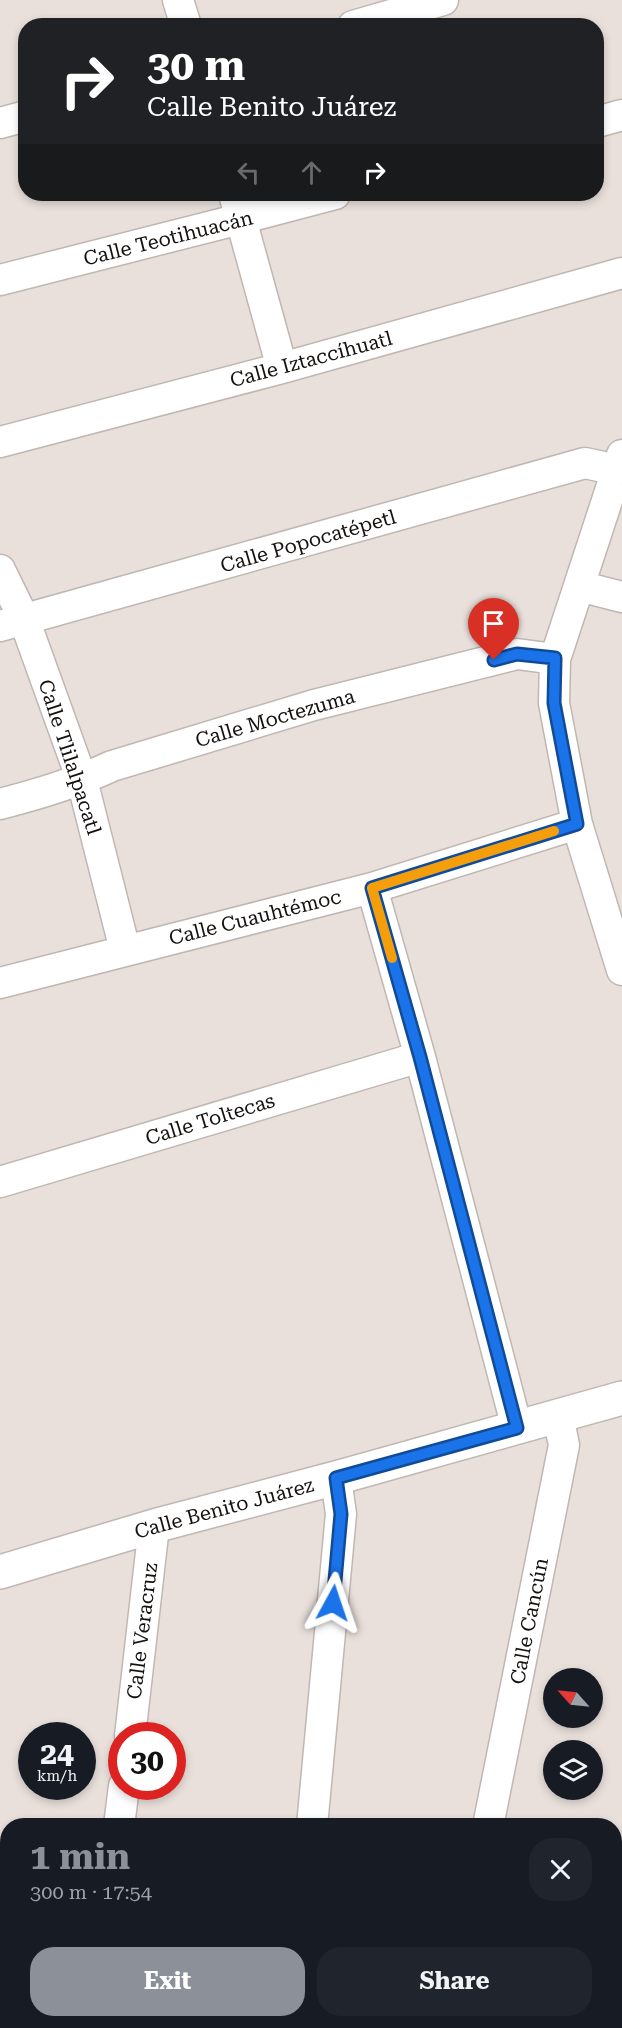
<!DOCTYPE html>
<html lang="en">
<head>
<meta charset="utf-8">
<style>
  body { margin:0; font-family:"Roboto Serif",serif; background:#20242c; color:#f1f3f6; height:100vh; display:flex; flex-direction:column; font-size:22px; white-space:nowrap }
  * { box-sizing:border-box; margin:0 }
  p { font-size:20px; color:#9ea1a6 }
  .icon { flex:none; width:33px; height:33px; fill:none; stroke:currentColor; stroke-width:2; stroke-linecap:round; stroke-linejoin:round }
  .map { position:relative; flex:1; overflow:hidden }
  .drawer { position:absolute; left:0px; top:1818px; width:622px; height:210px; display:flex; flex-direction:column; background:#171b24; border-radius:24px 24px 0 0; box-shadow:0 3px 9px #0003 }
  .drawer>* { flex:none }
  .guide { position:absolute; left:18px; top:18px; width:586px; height:183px; border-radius:24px; box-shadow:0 3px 9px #0003; background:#202124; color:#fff; overflow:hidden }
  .needle { width:39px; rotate:297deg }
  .fabs { position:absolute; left:543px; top:1668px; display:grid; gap:12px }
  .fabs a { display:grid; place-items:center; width:60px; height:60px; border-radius:50%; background:#171b24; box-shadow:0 3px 9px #0003; font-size:30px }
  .speed { position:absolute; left:18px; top:1722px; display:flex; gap:12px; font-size:30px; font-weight:700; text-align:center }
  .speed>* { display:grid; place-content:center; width:78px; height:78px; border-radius:50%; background:#171b24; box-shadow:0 3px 9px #0003; line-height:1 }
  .speed small { font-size:15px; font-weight:400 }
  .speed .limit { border:9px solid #d22; background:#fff; color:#111 }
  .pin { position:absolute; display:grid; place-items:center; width:51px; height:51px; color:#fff; margin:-62px -26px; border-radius:50% 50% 50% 0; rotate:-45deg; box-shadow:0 0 6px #0007 }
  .pin .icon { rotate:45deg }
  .me { position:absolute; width:66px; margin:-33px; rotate:5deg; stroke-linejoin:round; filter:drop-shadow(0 0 4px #0008) }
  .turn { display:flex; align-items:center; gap:21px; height:126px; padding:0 30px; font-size:27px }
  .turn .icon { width:78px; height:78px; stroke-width:2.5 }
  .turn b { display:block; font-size:42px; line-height:51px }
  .lanes { display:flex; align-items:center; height:57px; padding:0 30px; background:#0003; justify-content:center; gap:30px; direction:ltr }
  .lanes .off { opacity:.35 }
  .round { display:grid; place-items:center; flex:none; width:63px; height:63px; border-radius:24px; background:#20242c }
  .head { display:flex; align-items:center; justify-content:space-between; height:102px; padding:0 30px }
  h1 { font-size:36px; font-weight:700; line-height:45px; color:#8c9099 }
  .primary-button { display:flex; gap:12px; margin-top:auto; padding:12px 30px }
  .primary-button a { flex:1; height:69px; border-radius:24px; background:#8c9099; color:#fff; font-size:24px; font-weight:700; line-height:69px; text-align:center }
  .primary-button a+a { background:#20242c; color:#f1f3f6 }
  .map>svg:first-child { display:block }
</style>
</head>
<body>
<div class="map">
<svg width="622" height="2028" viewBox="0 0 622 2028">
  <rect width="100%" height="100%" fill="#e9e0db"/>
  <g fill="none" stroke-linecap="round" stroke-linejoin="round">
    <defs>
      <path id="street" d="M178 0 186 26
        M353 26 443 0
        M597 122 622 115
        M0 123 26 116
        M234 194 282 368
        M0 280 240 219 335 194
        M0 442 282 368 622 273
        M622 455 555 659 554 703 577 824 622 970
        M0 570 24 619 82 780 125 950
        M579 586 622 597
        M0 626 585 463 617 470
        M0 804C39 794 76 783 112 766L314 705 517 654 555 659
        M372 888 420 1057 517 1428
        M0 983 372 888 577 824
        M0 1182 420 1057
        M130 1736 154 1526
        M119 1826 124 1786
        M312 1826 341 1514 336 1478
        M488 1826 564 1445 558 1416
        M87 2028 103 2020
        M269 2028 273 2020
        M461 2028 466 2020"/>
      <path id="secondary" d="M0 1572 154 1526 336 1478 622 1398
        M0 1857 8 1858
        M615 1919 622 1920
        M129 2020 133 2028"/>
    </defs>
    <use href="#street" stroke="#c0b7b2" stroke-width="33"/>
    <use href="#secondary" stroke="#c0b7b2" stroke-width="36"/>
    <use href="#street" stroke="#fff" stroke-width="30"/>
    <use href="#secondary" stroke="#fff" stroke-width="33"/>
  </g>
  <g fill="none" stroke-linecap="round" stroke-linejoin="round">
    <defs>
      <path id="route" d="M333 1603 341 1514 336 1478 517 1428 420 1057 372 888 577 824 554 703 555 658 517 654 494 660"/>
    </defs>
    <use href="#route" stroke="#114b97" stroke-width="15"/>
    <use href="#route" stroke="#1a73e8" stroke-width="10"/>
    <path stroke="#f59e0b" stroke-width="10" d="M392 958 372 888 554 831"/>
  </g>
  <g text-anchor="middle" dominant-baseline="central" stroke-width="5" stroke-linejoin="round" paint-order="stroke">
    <g font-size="20" fill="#14110f" stroke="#fff">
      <text transform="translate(168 238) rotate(-14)">Calle Teotihuacán</text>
      <text transform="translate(311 359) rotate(-15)">Calle Iztaccíhuatl</text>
      <text transform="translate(308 541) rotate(-16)">Calle Popocatépetl</text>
      <text transform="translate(275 718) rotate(-16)">Calle Moctezuma</text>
      <text transform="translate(70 757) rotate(72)">Calle Tlilalpacatl</text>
      <text transform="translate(255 917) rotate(-14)">Calle Cuauhtémoc</text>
      <text transform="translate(210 1119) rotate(-17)">Calle Toltecas</text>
      <text transform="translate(224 1508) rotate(-15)">Calle Benito Juárez</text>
      <text transform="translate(529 1621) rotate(-79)">Calle Cancún</text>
      <text transform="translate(142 1631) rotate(-83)">Calle Veracruz</text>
    </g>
  </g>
</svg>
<div class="fabs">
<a><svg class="needle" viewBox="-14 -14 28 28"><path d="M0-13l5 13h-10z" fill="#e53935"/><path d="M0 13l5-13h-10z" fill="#9ea1a6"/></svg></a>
<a><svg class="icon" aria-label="layers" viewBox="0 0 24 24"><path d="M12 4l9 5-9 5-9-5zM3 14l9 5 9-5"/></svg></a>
</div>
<div class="speed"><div>24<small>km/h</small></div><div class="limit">30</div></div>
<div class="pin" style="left:494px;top:660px;background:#d93025"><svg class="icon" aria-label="arrive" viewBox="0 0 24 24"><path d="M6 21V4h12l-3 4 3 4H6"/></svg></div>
<svg class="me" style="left:333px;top:1603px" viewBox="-20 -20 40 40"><path d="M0-17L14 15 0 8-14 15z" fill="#1a73e8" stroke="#fff" stroke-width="4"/></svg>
<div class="guide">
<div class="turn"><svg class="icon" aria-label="right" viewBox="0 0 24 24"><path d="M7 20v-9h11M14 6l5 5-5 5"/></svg><div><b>30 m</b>Calle Benito Juárez</div></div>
<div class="lanes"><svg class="icon off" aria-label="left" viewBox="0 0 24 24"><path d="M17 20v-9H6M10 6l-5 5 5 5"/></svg><svg class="icon off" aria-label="ahead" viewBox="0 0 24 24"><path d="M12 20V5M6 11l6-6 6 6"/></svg><svg class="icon" aria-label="right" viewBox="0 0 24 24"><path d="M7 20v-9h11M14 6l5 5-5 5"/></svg></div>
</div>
<section class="drawer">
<div class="head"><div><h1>1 min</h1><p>300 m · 17:54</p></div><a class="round"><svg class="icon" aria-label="close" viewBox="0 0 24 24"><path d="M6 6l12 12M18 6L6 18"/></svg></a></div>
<div class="primary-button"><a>Exit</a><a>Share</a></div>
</section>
</div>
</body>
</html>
